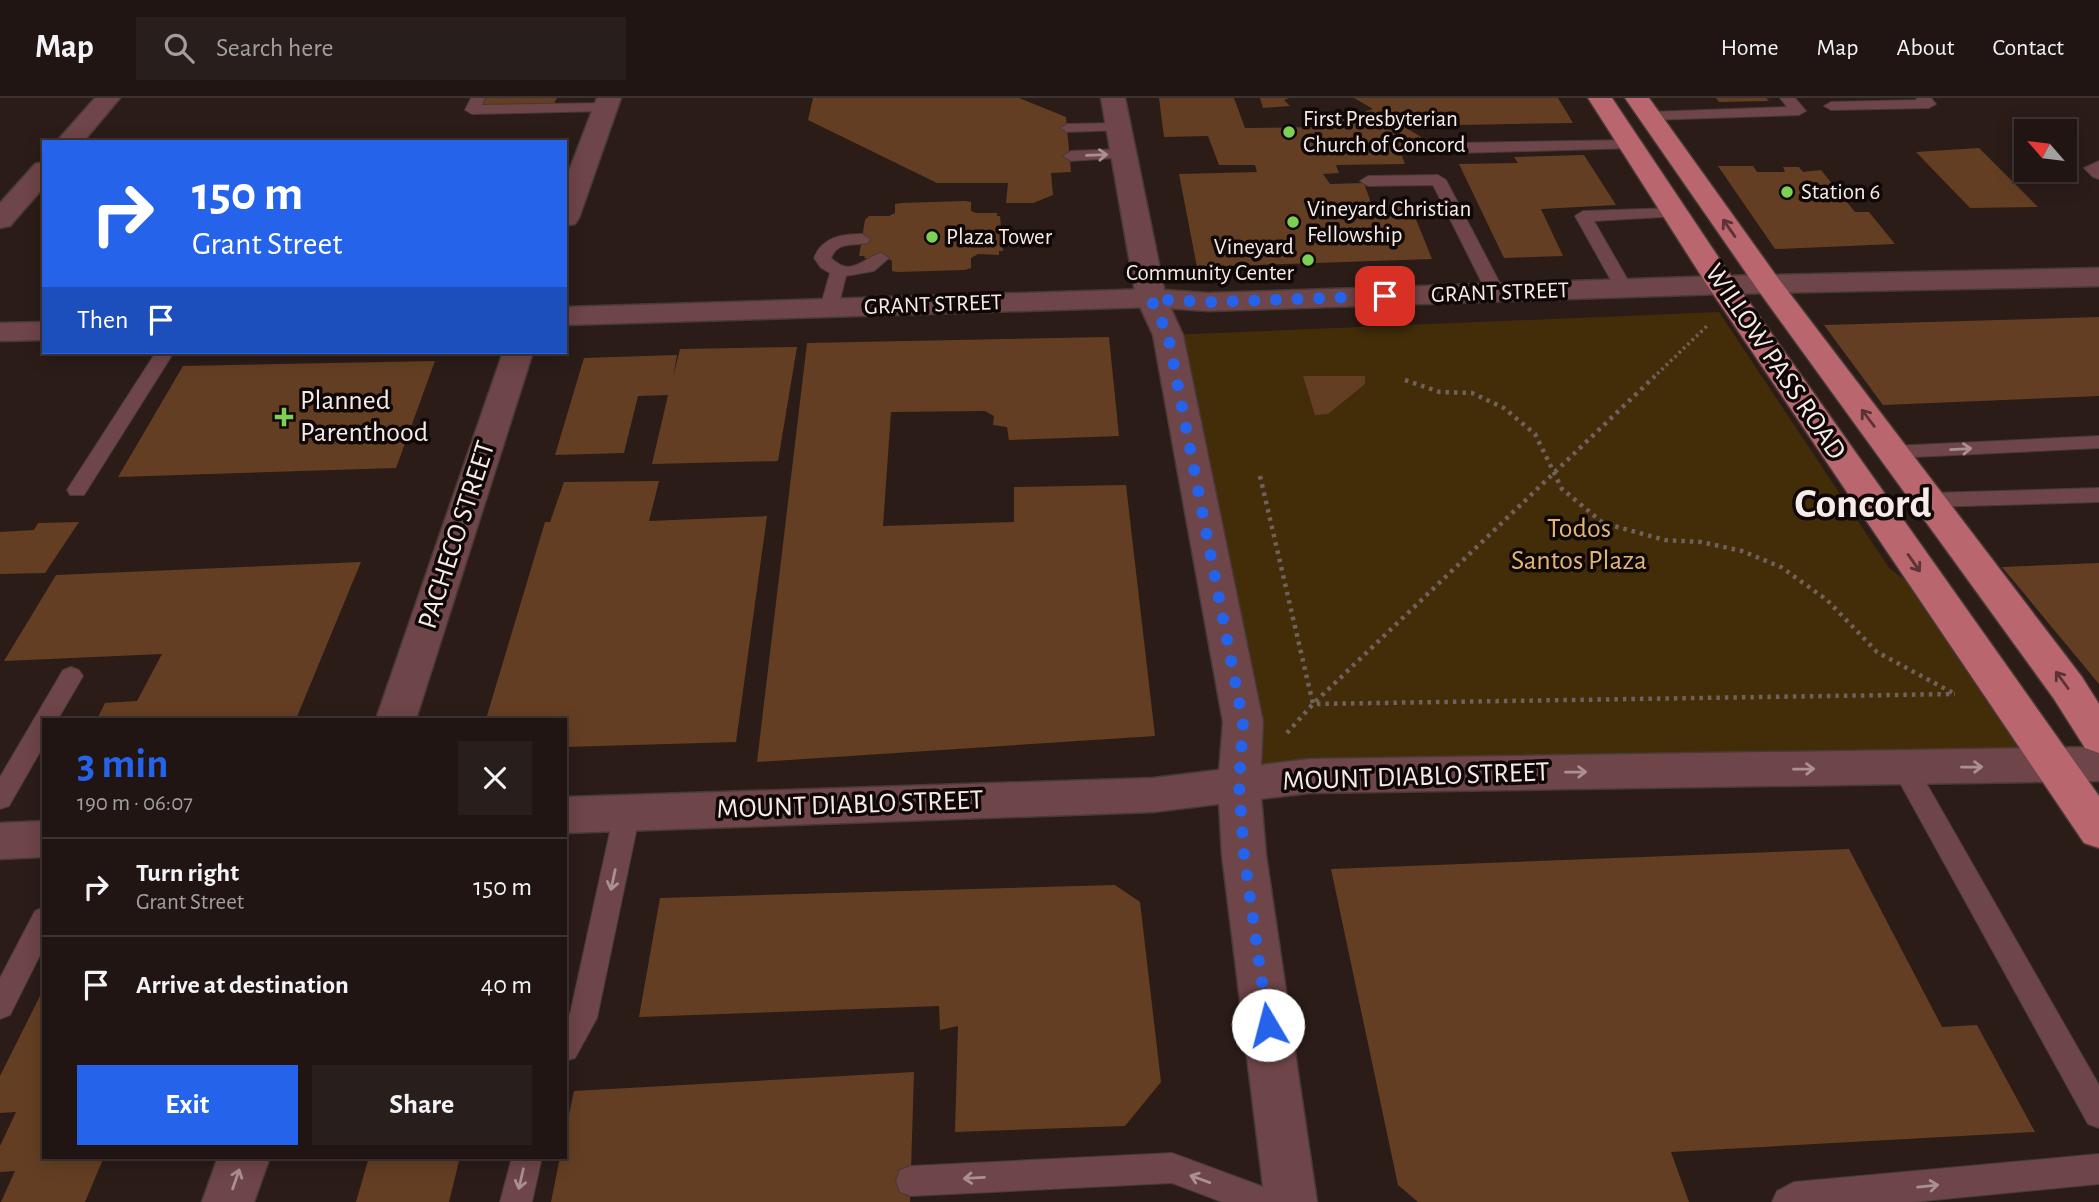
<!DOCTYPE html>
<html lang="en">
<head>
<meta charset="utf-8">
<style>
  body { margin:0; font-family:"Alegreya Sans",sans-serif; background:#281e1b; color:#f1f3f6; height:100vh; display:flex; flex-direction:column; font-size:26px; white-space:nowrap }
  * { box-sizing:border-box; margin:0 }
  p { font-size:23px; color:#a29f9f }
  .icon { flex:none; width:38px; height:38px; fill:none; stroke:currentColor; stroke-width:2; stroke-linecap:round; stroke-linejoin:round }
  .map { position:relative; flex:1; overflow:hidden }
  .panel { position:absolute; left:42px; top:620px; width:525px; height:441px; display:flex; flex-direction:column; background:#201512; border-radius:0px; box-shadow:0 4px 18px #0003,0 0 0 2px #3d3432 }
  .panel>* { flex:none }
  .banner { position:absolute; left:42px; top:42px; width:525px; height:214px; border-radius:0px; box-shadow:0 4px 18px #0003,0 0 0 2px #3d3432; background:#2563eb; color:#fff; overflow:hidden }
  .needle { width:46px; rotate:298deg }
  .tools { position:absolute; left:2014px; top:21px; display:grid; gap:14px }
  .tools a { display:grid; place-items:center; width:63px; height:63px; border-radius:0px; background:#201512; box-shadow:0 4px 18px #0003,0 0 0 2px #3d3432; font-size:35px }
  .pin { position:absolute; display:grid; place-items:center; width:60px; height:60px; color:#fff; margin:-30px; border-radius:14px; box-shadow:0 4px 10px #0006 }
  .me { position:absolute; width:77px; margin:-38px; rotate:352deg; stroke-linejoin:round; filter:drop-shadow(0 0 5px #0008) }
  .turn { display:flex; align-items:center; gap:24px; height:147px; padding:0 35px; font-size:32px }
  .turn .icon { width:91px; height:91px; stroke-width:2.5 }
  .turn b { display:block; font-size:49px; line-height:60px }
  .then { display:flex; align-items:center; height:66px; padding:0 35px; background:#0003; gap:14px; font-size:26px }
  .round { display:grid; place-items:center; flex:none; width:74px; height:74px; border-radius:0px; background:#281e1b }
  .overview { display:flex; align-items:center; justify-content:space-between; height:119px; padding:0 35px }
  h1 { font-size:42px; font-weight:700; line-height:52px; color:#2563eb }
  .primary-button { display:flex; gap:14px; margin-top:auto; padding:14px 35px }
  .primary-button a { flex:1; height:80px; border-radius:0px; background:#2563eb; color:#fff; font-size:28px; font-weight:700; line-height:80px; text-align:center }
  .primary-button a+a { background:#281e1b; color:#f1f3f6 }
  ul { padding:0; list-style:none }
  li { display:flex; align-items:center; gap:21px; height:98px; padding:0 35px; border-top:2px solid #3d3432 }
  li div { flex:1 }
  li b { display:block; font-size:26px }
  li em { font-style:normal }
  header { display:flex; align-items:center; gap:42px; box-sizing:border-box; height:98px; padding:0 35px; background:#201512; border-bottom:2px solid #3d3432 }
  header strong { font-size:33px }
  nav { display:flex; gap:38px; margin-inline-start:auto; font-size:24px }
  .search { width:490px; height:63px; background:#281e1b; display:flex; align-items:center; gap:18px; box-sizing:border-box; padding:0 24px; border-radius:0px; color:#a29f9f; font-size:26px }
  .map>svg:first-child { display:block }
</style>
</head>
<body>
<header>
<strong>Map</strong>
<div class="search"><svg class="icon" aria-label="search" viewBox="0 0 24 24"><circle cx="10" cy="10" r="6"/><path d="M15 15l6 6"/></svg>Search here</div>
<nav><a>Home</a><a>Map</a><a>About</a><a>Contact</a></nav>
</header>
<div class="map">
<svg width="2099" height="1104" viewBox="0 0 2099 1104">
  <rect width="100%" height="100%" fill="#2b1c18"/>
  <path fill="#432d09" d="M1719 214 1889 470 1947 514 2053 667 1239 687 1168 237Z"/>
  <path fill="#643e23" d="M486 0H557L554 5 482 7Z
    M813 0H1019L1066 19 1071 74 1051 75 1053 97 1033 105H1006L1008 85H937L808 22Z
    M1159 0H1234L1245 30 1318 29 1373 11 1354 0H1558L1573 25 1403 28 1423 40 1400 53 1405 66 1336 67 1339 75 1323 76 1330 86 1364 85 1371 105 1409 104 1432 161 1197 169 1179 76 1257 74 1255 67H1219L1208 38 1164 39Z
    M1260 0H1289L1284 2 1290 8 1263 10Z
    M1716 0H1766L1769 3 1719 4Z
    M1979 50 2038 109 1970 110 1916 54Z
    M1584 57 1616 107 1541 111 1563 158 1504 160 1459 66 1518 65 1514 59Z
    M1718 68H1753L1757 74H1785L1783 69H1799L1803 74 1821 72 1855 114H1869L1895 146 1775 151Z
    M965 103 971 104V113L976 115H997V118H1000L1003 153H999V157L978 156 971 160V170L965 172 897 174 892 173V163L887 160H864L865 158H859L865 122 869 118H889L895 115V106L901 105Z
    M2099 219V298L1883 307 1824 227Z
    M1109 239 1119 338 1009 342 1007 329 993 327 994 318 985 313 891 314 883 428 1014 424V389L1126 387 1155 638 757 664 807 245Z
    M797 249 778 363 652 366 668 297 638 298 624 355 555 357 584 260 677 257 673 279 680 251Z
    M435 263 396 370 118 379 183 268Z
    M1303 278H1365V286L1328 316 1315 317Z
    M659 383 649 423 767 418 736 644 565 649V621H486L545 424H550L564 384Z
    M79 424 45 475 0 476V434L34 432 38 425Z
    M361 464 296 621H97L105 605 137 603 162 556 4 563 56 477Z
    M2099 465V586L2002 469Z
    M1849 751 1942 929 1977 927 2035 1034 1671 1054 1689 1104H1418L1398 1087 1331 771Z
    M1115 787 1140 804 1161 984 1125 1028 955 1034 958 928 940 932 939 908 639 919 660 800Z
    M44 890V1059H104L85 1104H1L15 1073 0 1074V1048L16 1014 0 1015V978Z
    M914 974 910 1104H551L560 1059H565V1035L574 993Z
    M369 1059H460L449 1104H356Z"/>
  <g fill="none" stroke-linecap="round" stroke-linejoin="round">
    <defs>
      <path id="service" d="M471 0H485L482 7 606 5 613 9 606 13 472 16 465 12Z
        M1780 0H1795L1806 13 1799 17 1650 22 1643 18 1650 14 1787 9Z
        M1916 0H1931L1936 6 1929 10 1831 12 1824 8 1831 4 1917 2Z
        M1117 25 1124 29 1122 32 1067 34 1060 30 1067 26Z
        M1631 42 1639 47 1636 50 1457 55 1449 50 1457 45Z
        M1123 51 1128 53 1131 56 1128 59 1071 63 1063 58 1071 53Z
        M2099 63V81L2093 79 2084 70Z
        M1438 77 1446 82 1505 195 1502 199H1490L1487 195 1433 87 1368 88 1360 83 1368 78Z
        M1674 110 1682 115 1680 118 1594 123 1633 191 1624 196 1618 195 1575 118 1583 113Z
        M862 136 870 141 868 145C853 148 838 143 831 160 852 180 862 160 881 155L889 160 874 173 846 178 838 210 829 215 823 214 820 210 830 175 821 170 814 160C822 139 842 136 862 136Z
        M156 254H174L84 397H70L67 392Z
        M2099 338V350L1893 360 1886 359 1883 354 1886 349 1893 348Z
        M2099 390V404L1929 409 1922 407 1919 402 1922 397 1929 395Z
        M71 569 79 572 83 578 58 621H44V647L9 708 0 711V679L63 572Z
        M1904 659 1913 662 2099 987V1030L2088 1026 1895 676 1892 669 1895 662Z
        M627 705 636 708 640 715 597 920 575 960 565 963V923L570 916 614 715 618 708Z
        M44 809V849L10 917 0 921V880L35 813Z
        M1172 1055 1275 1093 1280 1104H1222L1172 1085 911 1098 900 1094 896 1083 900 1072 911 1068Z
        M2099 1056V1086L1914 1104H1772L1777 1093 1794 1084Z
        M512 1059H542L532 1104H500Z"/>
      <path id="minor" d="M95 0H120L83 44H56Z
        M597 0H621L579 120 575 126 565 128V83Z
        M44 64V89L10 128 0 130V105L35 66Z
        M2099 170V188L1722 196 1208 213 1151 209 565 227V209L1151 191 1208 195 1722 178Z
        M44 224V242L0 243V225Z
        M503 254H533L416 621H376Z
        M2099 649V683L1309 695 1153 714 565 735V699L1153 680 1309 661Z
        M44 723V759L0 761V725Z
        M218 1059H270L254 1104H202Z"/>
      <path id="tertiary" d="M1101 0H1125L1166 200 1183 237 1263 624 1260 687 1266 757 1317 1104H1265L1222 757 1218 687 1223 624 1153 237 1136 200Z"/>
      <path id="primary" d="M1588 0H1612L1735 184 2099 698V750L2084 745 1707 187Z
        M1625 0H1649L1778 180 2082 579 2099 606V655L2085 650 2054 601 1758 192Z"/>
    </defs>
    <use href="#service" stroke="#473935" stroke-width="2"/>
    <use href="#minor" stroke="#473935" stroke-width="3"/>
    <use href="#tertiary" stroke="#473935" stroke-width="3"/>
    <use href="#primary" stroke="#473935" stroke-width="3"/>
    <path stroke="#6f625e" stroke-width="3.5" stroke-dasharray="2.5 3.5" stroke-linecap="butt" d="M1653 280 1708 227"/>
    <path stroke="#6f625e" stroke-width="4.5" stroke-dasharray="3.5 5" stroke-linecap="butt" d="M1405 282 1440 294 1472 295 1504 310 1535 336 1562 391 1603 425 1665 442 1701 444 1742 453 1781 469 1827 502 1877 554 1953 595
      M1260 378 1313 606 1955 596
      M1287 635 1313 606 1655 278"/>
    <use href="#service" fill="#6e4548" fill-rule="evenodd"/>
    <use href="#minor" fill="#6e4548" fill-rule="evenodd"/>
    <use href="#tertiary" fill="#6e4548" fill-rule="evenodd"/>
    <use href="#primary" fill="#ba666f" fill-rule="evenodd"/>
  </g>
  <defs><path id="oneway-shaft" d="M-6 0H5M1.5-3L5.5 0L1.5 3" fill="none" stroke-width="1.6" stroke-linecap="round" stroke-linejoin="round" transform="scale(1.75)"/></defs>
  <g stroke="#ab9090">
    <use href="#oneway-shaft" transform="translate(1097 57) rotate(-2)"/>
    <use href="#oneway-shaft" transform="translate(1961 351) rotate(-3)"/>
    <use href="#oneway-shaft" transform="translate(1972 669) rotate(-1)"/>
    <use href="#oneway-shaft" transform="translate(1804 671) rotate(-1)"/>
    <use href="#oneway-shaft" transform="translate(1576 674) rotate(-1)"/>
    <use href="#oneway-shaft" transform="translate(613 782) rotate(102)"/>
    <use href="#oneway-shaft" transform="translate(974 1080) rotate(177)"/>
    <use href="#oneway-shaft" transform="translate(236 1081) rotate(-71)"/>
    <use href="#oneway-shaft" transform="translate(521 1081) rotate(103)"/>
    <use href="#oneway-shaft" transform="translate(1200 1081) rotate(-160)"/>
    <use href="#oneway-shaft" transform="translate(1928 1088) rotate(-6)"/>
  </g>
  <g stroke="#5c3236">
    <use href="#oneway-shaft" transform="translate(1729 130) rotate(-125)"/>
    <use href="#oneway-shaft" transform="translate(1868 320) rotate(-127)"/>
    <use href="#oneway-shaft" transform="translate(1914 465) rotate(55)"/>
    <use href="#oneway-shaft" transform="translate(2062 582) rotate(-126)"/>
  </g>
  <g fill="none" stroke-linecap="round" stroke-linejoin="round">
    <path stroke="#2563eb" stroke-width="12" stroke-dasharray="0 21.6" d="M1268 927 1244 757 1239 687 1243 624 1168 237 1151 201 1208 204 1385 198"/>
  </g>
  <g fill="#7cd155" stroke="#0f0807" stroke-width="2.5">
    <circle cx="1289" cy="34" r="7"/>
    <circle cx="1787" cy="94" r="7"/>
    <circle cx="1293" cy="124" r="7"/>
    <circle cx="932" cy="139" r="7"/>
    <circle cx="1308" cy="162" r="7"/>
    <path d="M280.5 308.5h7v7h7v7h-7v7h-7v-7h-7v-7h7z"/>
  </g>
  <g text-anchor="middle" dominant-baseline="central" stroke-width="7" stroke-linejoin="round" paint-order="stroke">
    <g font-size="23" fill="#f6ebe9" stroke="#0f0807" text-anchor="start">
      <text x="1303" y="21">First Presbyterian<tspan x="1303" dy="26">Church of Concord</tspan></text>
      <text x="1801" y="94">Station 6</text>
      <text x="1307" y="111">Vineyard Christian<tspan x="1307" dy="26">Fellowship</tspan></text>
      <text x="946" y="139">Plaza Tower</text>
      <text x="1294" y="149" text-anchor="end">Vineyard<tspan x="1294" dy="26">Community Center</tspan></text>
    </g>
    <g font-size="23" fill="#f6ebe9" stroke="#0f0807">
      <text transform="translate(1500 195) rotate(-2)">GRANT STREET</text>
      <text transform="translate(933 207) rotate(-2)">GRANT STREET</text>
    </g>
    <g font-size="28" fill="#f6ebe9" stroke="#0f0807">
      <text transform="translate(1775 264) rotate(56)">WILLOW PASS ROAD</text>
      <text transform="translate(457 437) rotate(-72)">PACHECO STREET</text>
      <text transform="translate(1416 679) rotate(-2)">MOUNT DIABLO STREET</text>
      <text transform="translate(850 707) rotate(-2)">MOUNT DIABLO STREET</text>
    </g>
    <g font-size="28" fill="#f6ebe9" stroke="#0f0807" text-anchor="start">
      <text x="300" y="303">Planned<tspan x="300" dy="32">Parenthood</tspan></text>
    </g>
    <g font-size="28" fill="#e3b676" stroke="#0f0807">
      <text x="1579" y="431">Todos<tspan x="1579" dy="32">Santos Plaza</tspan></text>
    </g>
    <g font-size="42" font-weight="bold" fill="#f6ebe9" stroke="#0f0807">
      <text x="1863" y="406">Concord</text>
    </g>
  </g>
</svg>
<div class="tools">
<a><svg class="needle" viewBox="-14 -14 28 28"><path d="M0-13l5 13h-10z" fill="#e53935"/><path d="M0 13l5-13h-10z" fill="#a29f9f"/></svg></a>
</div>
<div class="pin" style="left:1385px;top:198px;background:#d93025"><svg class="icon" aria-label="arrive" viewBox="0 0 24 24"><path d="M6 21V4h12l-3 4 3 4H6"/></svg></div>
<svg class="me" style="left:1268px;top:927px" viewBox="-20 -20 40 40"><circle r="19" fill="#fff"/><path d="M0-13L10 11 0 6-10 11z" fill="#2563eb"/></svg>
<div class="banner">
<div class="turn"><svg class="icon" aria-label="right" viewBox="0 0 24 24"><path d="M7 20v-9h11M14 6l5 5-5 5"/></svg><div><b>150 m</b>Grant Street</div></div>
<div class="then">Then<svg class="icon" aria-label="arrive" viewBox="0 0 24 24"><path d="M6 21V4h12l-3 4 3 4H6"/></svg></div>
</div>
<section class="panel">
<div class="overview"><div><h1>3 min</h1><p>190 m · 06:07</p></div><a class="round"><svg class="icon" aria-label="close" viewBox="0 0 24 24"><path d="M6 6l12 12M18 6L6 18"/></svg></a></div>
<ul>
<li><svg class="icon" aria-label="right" viewBox="0 0 24 24"><path d="M7 20v-9h11M14 6l5 5-5 5"/></svg><div><b>Turn right</b><p>Grant Street</p></div><em>150 m</em></li>
<li><svg class="icon" aria-label="arrive" viewBox="0 0 24 24"><path d="M6 21V4h12l-3 4 3 4H6"/></svg><div><b>Arrive at destination</b></div><em>40 m</em></li>
</ul>
<div class="primary-button"><a>Exit</a><a>Share</a></div>
</section>
</div>
</body>
</html>
